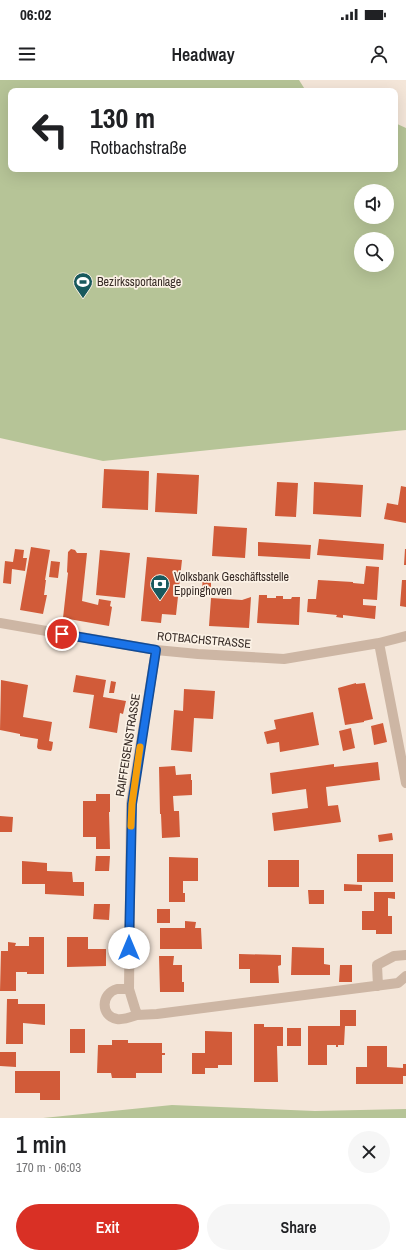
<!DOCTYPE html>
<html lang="en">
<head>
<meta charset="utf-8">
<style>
  body { margin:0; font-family:"Archivo Narrow",sans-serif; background:#f6f6f6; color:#202124; height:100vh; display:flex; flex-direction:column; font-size:15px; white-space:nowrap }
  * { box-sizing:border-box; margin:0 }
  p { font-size:13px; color:#757577 }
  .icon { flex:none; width:22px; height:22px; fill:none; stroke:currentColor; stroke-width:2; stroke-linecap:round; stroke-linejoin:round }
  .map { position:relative; height:1038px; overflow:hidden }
  .panel { display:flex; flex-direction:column; background:#fff; flex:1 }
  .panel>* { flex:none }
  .hud { position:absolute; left:8px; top:8px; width:390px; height:84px; border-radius:8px; box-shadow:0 4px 16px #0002; background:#fff; color:#202124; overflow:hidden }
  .fabs { position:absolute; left:354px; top:104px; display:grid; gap:8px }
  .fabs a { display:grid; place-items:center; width:40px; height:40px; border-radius:50%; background:#fff; box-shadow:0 4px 16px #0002; font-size:20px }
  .pin { position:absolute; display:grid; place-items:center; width:34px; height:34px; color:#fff; margin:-17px; border:2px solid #fff; border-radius:50%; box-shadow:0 1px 4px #0007 }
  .me { position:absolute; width:44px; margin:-22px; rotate:0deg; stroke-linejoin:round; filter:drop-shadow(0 0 3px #0008) }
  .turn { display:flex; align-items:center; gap:14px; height:84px; padding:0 16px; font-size:18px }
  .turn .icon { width:52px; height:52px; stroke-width:2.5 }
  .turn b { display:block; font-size:28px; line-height:34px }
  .round { display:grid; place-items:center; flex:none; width:42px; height:42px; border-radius:21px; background:#f6f6f6 }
  .headline { display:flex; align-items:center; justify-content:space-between; height:68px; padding:0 16px }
  h1 { font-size:24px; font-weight:600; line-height:30px }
  .action { display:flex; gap:8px; margin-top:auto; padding:8px 16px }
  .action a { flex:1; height:46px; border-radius:24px; background:#d93025; color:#fff; font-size:16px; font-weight:600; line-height:46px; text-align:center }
  .action a+a { background:#f6f6f6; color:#202124 }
  .status { display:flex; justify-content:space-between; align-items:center; height:28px; padding:0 20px; background:#fff; direction:ltr }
  .status svg { height:11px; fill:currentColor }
  header { display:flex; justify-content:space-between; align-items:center; height:52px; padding:0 16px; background:#fff; font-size:18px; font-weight:600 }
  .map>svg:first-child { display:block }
</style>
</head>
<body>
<div class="status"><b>06:02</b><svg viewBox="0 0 49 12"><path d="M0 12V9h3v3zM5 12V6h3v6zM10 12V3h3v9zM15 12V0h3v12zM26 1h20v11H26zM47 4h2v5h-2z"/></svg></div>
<header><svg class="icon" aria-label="menu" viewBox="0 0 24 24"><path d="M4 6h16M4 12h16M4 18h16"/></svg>Headway<svg class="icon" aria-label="person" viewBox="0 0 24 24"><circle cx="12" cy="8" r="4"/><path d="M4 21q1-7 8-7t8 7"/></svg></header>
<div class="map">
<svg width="406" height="1038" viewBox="0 0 406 1038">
  <rect width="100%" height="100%" fill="#f4e6d9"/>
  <path fill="#b6c497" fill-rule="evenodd" d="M0 0H299L306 11H11V89H395V43L406 48V350L103 381 0 358ZM361 111H387V137H361ZM361 159H387V185H361Z
    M172 1025 315 1031 406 1029V1038H43Z"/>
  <path fill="#d15b39" d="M104 389 149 391 148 430 102 428Z
    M157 393 199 395 197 434 155 432Z
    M277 402 298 403 296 437 275 436Z
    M314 402 363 405 361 437 313 434Z
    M401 406 406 407V443L384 439 387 423 398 425Z
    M214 446 247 448 245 478 212 476Z
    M319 459 384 464 383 480 317 475Z
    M258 462 311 465 310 479 258 476Z
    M31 467 50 470 45 500H46L44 515H47L43 534 20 530Z
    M15 469 24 470 23 478H27L25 491 12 489 11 504 3 503 5 481 13 482Z
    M71 469 75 470 77 473H87L82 521 98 525 99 519 111 521 110 526 112 527 109 546 63 538 68 493 67 492 68 472Z
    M405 469H406V485H404Z
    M100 470 130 473 125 518 96 515Z
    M147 477 182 480 176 535 162 534 161 543 141 541Z
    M51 481 60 482 58 498 49 497Z
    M366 486 379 487 377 520 363 519V525L376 526 375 539 343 535V538L336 537 337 535 307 532 308 519H316L318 500 353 502V503L364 504Z
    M203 493H211V511H202Z
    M402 500H406V527L400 526Z
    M259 515H267V518H276V516H283V519H291L292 517H300L299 545 257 543Z
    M251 517 249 548 209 546 211 518 242 520Z
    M76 595 106 600 103 617 126 621 123 634 120 633 117 653 89 648 94 615 73 612Z
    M1 600 28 605 23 637 52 642 49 661 53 662 52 669 51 671 38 669 37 667 38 659 20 656V654L0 650Z
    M111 601 116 602 114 613H109Z
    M356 603V604L365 603 373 639 364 641V642L345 645 338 608Z
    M184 609 215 611 213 639 194 638 192 672 171 670 174 630 183 631Z
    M313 632 319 665 280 672 279 662 267 664 264 652 276 649 274 640Z
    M383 643 387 662 374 665 371 646Z
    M351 648 355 668 343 671 339 651Z
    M378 682 380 700 326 707 328 726 338 725 341 742 274 751 272 733 308 728 306 709 272 714 270 693 334 684V687Z
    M175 686 176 695 191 694V700H192V715L173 716 174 731H179L180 757 162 758 161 734H160L159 687Z
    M96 714H110V732H109L110 769H96V757H83V721H96Z
    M0 736 13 737 12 752H0Z
    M392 753 393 760 379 762 378 755Z
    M357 774H393V802H357Z
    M96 776H110L109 791H95Z
    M169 777 198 778V801H183V813H185V822H169Z
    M268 780H299V807H268Z
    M22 781 47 783V791L72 792 73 802H84V816L45 814V804H22Z
    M344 804 362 805V811H344Z
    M308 810H324V824H309Z
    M374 812H395V819L388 818V836H392V854H376V850H362V831H374Z
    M94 824H110L109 840 93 839Z
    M157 829H170V843H157Z
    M185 841 196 842 195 848H201L202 869H160V848H185Z
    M29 857H44V894H27V892H16V911H0L1 871H8V862L16 863 15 866H29Z
    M67 857H88V869H106V886L67 887Z
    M292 867 324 868V884L330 885V895H291Z
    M239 874 281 875V885L278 886 279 903H250V889H239Z
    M159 876H174L173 885H182V902H184V912H160Z
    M340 885H352V902H339Z
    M7 919H18V924H45V945L23 943V964H6Z
    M340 930H356V946H345L344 965H338V967H336V965H327V985H308V946H340Z
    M254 944H264V947H283V966H277L278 1002H254Z
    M287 948H301V966H287Z
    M70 949H85V973H70Z
    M205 951 232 952V985H218V988H205V994H192V973H205Z
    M112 960H128V963H162V973H165V975H162V993H136V998H112L111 993H97L98 965H112Z
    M367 966H387V987L403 988V984H406V996H403V1004H356V987H367Z
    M0 972H16V987L0 986Z
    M15 991H60V1020H40V1013H15Z"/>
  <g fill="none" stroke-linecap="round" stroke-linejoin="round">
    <path stroke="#cdb6a4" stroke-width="10" d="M0 543 156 570 198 574 284 579 379 563 406 556
      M379 563 406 703
      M378 906 377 885 394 876 406 875
      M117 909H129L137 935C131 937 124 940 117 939 100 936 101 913 117 909Z
      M129 909 131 724 156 570
      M137 935 157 934 398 903 406 896"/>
  </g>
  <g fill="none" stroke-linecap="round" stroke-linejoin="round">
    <defs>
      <path id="route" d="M62 554 156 570 132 724 129 868"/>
    </defs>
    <use href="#route" stroke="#114b97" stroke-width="10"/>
    <use href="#route" stroke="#1a73e8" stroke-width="7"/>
    <path stroke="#f59e0b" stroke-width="7" d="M131 746 132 724 140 667"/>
  </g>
  <defs>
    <symbol id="stadium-pin" viewBox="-11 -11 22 30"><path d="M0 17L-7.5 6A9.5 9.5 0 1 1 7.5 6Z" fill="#18595d" stroke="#fbf1e5"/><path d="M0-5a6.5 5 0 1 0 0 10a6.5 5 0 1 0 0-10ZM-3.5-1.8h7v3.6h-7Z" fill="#fff"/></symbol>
    <symbol id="bank-pin" viewBox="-11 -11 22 30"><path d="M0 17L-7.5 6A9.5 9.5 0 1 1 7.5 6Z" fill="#18595d" stroke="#fbf1e5"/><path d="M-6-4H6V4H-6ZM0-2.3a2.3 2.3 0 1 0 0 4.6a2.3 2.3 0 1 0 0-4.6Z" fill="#fff"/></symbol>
  </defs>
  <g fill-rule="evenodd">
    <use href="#stadium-pin" x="72" y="191" width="22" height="30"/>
    <use href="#bank-pin" x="149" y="493" width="22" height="30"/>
  </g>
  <g text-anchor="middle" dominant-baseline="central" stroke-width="3.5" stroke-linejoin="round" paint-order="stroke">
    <g font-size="12" fill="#372b26" stroke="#fbf1e5" text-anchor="start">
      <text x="97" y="202">Bezirkssportanlage</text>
      <text x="174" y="497">Volksbank Geschäftsstelle<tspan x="174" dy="14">Eppinghoven</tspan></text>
    </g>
    <g font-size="12" fill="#372b26" stroke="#fbf1e5">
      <text transform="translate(204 560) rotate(5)">ROTBACHSTRASSE</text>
      <text transform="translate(128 665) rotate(-81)">RAIFFEISENSTRASSE</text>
    </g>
  </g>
</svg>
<div class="fabs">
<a><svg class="icon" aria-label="sound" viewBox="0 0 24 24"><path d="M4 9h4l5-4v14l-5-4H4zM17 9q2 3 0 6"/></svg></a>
<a><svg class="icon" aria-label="search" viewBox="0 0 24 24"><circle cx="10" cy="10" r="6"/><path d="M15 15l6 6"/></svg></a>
</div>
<div class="pin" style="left:62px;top:554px;background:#d93025"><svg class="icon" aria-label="arrive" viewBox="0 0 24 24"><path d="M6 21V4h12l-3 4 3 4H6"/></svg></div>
<svg class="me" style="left:129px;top:868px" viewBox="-20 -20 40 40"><circle r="19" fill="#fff"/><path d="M0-13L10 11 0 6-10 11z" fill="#1a73e8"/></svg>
<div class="hud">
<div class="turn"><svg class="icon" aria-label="left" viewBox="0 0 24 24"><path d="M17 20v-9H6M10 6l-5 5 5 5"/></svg><div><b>130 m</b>Rotbachstraße</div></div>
</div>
</div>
<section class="panel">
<div class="headline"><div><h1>1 min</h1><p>170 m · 06:03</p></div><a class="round"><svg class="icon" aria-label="close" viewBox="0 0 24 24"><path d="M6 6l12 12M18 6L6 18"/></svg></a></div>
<div class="action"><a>Exit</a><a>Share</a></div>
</section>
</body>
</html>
